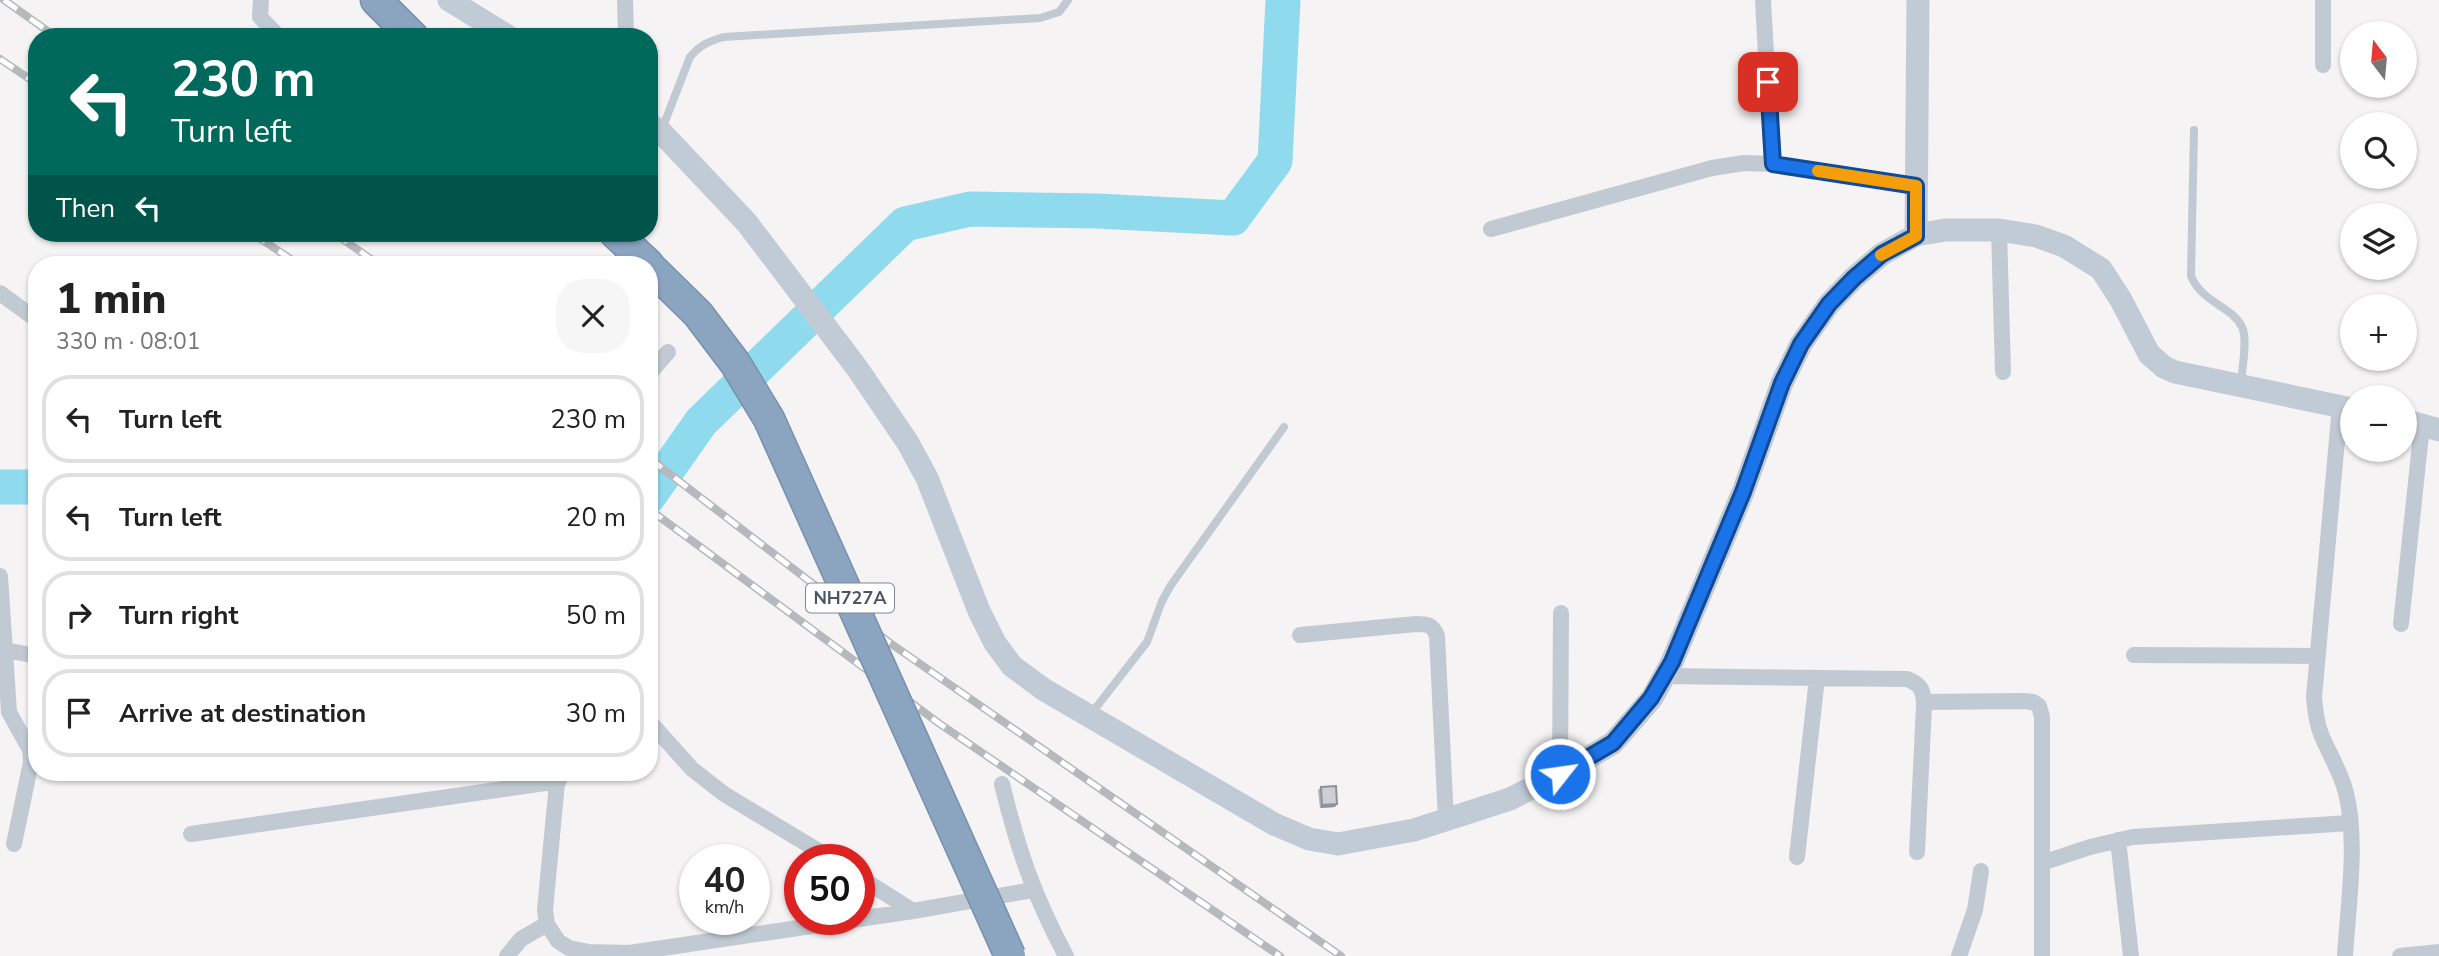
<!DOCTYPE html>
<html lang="en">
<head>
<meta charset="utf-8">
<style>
  body { margin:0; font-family:"Nunito Sans",sans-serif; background:#f6f6f6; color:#222; height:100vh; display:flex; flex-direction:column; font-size:26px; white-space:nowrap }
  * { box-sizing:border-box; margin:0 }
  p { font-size:23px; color:#767676 }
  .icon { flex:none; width:38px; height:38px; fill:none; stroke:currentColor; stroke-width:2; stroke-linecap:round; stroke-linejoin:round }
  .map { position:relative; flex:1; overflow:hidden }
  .side { position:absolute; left:28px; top:256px; width:630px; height:525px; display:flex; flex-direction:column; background:#fff; border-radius:28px; box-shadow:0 2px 5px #0004 }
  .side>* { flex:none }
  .banner { position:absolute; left:28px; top:28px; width:630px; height:214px; border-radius:28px; box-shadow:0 2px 5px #0004; background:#00695c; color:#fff; overflow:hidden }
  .needle { width:46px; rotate:344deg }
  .buttons { position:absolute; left:2340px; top:21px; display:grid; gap:14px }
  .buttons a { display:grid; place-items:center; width:77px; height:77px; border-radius:50%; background:#fff; box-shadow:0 2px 5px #0004; font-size:35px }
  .speed { position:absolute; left:679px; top:844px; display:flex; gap:14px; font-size:35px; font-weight:700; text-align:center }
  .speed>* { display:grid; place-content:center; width:91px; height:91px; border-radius:50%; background:#fff; box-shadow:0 2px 5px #0004; line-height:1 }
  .speed small { font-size:18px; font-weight:400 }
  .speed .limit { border:10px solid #d22; background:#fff; color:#111 }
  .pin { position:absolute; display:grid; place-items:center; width:60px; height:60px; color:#fff; margin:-30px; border-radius:14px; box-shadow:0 4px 10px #0006 }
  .me { position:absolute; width:77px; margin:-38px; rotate:60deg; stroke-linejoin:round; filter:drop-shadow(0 0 5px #0008) }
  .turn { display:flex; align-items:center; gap:24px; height:147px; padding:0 28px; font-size:32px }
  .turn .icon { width:91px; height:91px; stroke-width:2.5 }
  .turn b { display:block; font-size:49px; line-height:60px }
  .then { display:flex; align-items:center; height:66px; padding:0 28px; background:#0003; gap:14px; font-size:26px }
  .round { display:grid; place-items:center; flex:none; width:74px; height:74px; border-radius:28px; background:#f6f6f6 }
  .summary { display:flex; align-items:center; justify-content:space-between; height:119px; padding:0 28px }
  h1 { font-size:42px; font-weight:800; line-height:52px }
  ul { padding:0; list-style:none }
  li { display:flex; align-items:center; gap:21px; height:88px; margin:0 14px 10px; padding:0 14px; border:4px solid #e0e0e0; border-radius:28px }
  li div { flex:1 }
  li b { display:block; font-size:26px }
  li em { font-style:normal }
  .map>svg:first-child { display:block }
</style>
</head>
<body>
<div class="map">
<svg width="2439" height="956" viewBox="0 0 2439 956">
  <rect width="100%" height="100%" fill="#f5f3f3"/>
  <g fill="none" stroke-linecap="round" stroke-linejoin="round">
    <path stroke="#90daee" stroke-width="35" d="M0 487H37
      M649 496 701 422 905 224 970 209 1097 211 1233 218 1275 161 1283 0"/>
    <defs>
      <path id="highway" d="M376 0 413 37
        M615 233 648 264"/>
    </defs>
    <use href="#highway" stroke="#7690ad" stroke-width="33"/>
    <path stroke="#c1cad2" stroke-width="8" d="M662 129 690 57C700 45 709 41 724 37L1040 18 1059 12 1068 0
      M2194 130 2191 276C2202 303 2232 306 2242 327 2248 338 2242 369 2241 383
      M1091 714 1147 642 1162 601 1171 585 1284 427"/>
    <path stroke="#c1cad2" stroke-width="16" d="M261 0 260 17 279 37
      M625 0 626 37
      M1763 0 1772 164
      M2323 0V65
      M1491 229 1712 168 1744 163 1772 164 1916 186
      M1999 230 2003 372
      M0 293 37 320
      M649 374 668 352
      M2340 406 2314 697C2315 709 2316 722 2321 734 2329 754 2341 772 2346 793 2358 840 2348 907 2345 956
      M0 576 9 712 30 750 31 762 14 844
      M2401 624 2422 425
      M1300 635 1416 624C1428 624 1433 625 1437 636L1446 820
      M5 650 37 656
      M2134 655 2318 656
      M1664 676 1907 679C1921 684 1924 691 1924 706L1917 852
      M1924 702 2023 701 2033 702 2039 706 2042 717V956
      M649 721 692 769 724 794 832 859
      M558 772 545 910 547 924 558 941 569 948 589 952 629 953 913 911 1033 890
      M1560 774 1561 613
      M1002 784C1018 850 1034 896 1066 956
      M191 834 559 781
      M2118 840 2131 956
      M1797 857 1817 678
      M2042 863 2090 847 2133 837 2350 823
      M859 877 913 911
      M507 956 521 939 547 924
      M1959 956 1975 910 1981 871
      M2400 956 2439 952"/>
    <path stroke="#c1cbd6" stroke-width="23" d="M449 0 509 37
      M649 124 661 132 747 223 857 368 908 443 927 478 979 611 995 643 1012 666 1043 689 1274 824 1309 839 1338 844 1414 830 1510 799 1571 768 1613 743 1652 698 1672 662 1743 492 1782 383 1801 344 1829 304 1854 278 1882 254 1916 235 1945 230H1999L2036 236 2064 246 2101 269 2121 300 2149 354 2164 367 2175 372 2352 409
      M1916 235 1918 0
      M2404 420 2439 430"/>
    <use href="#highway" stroke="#8ba5c1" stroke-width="30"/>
    <defs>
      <path id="rail" d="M4 0 56 37
        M0 59 37 84
        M252 233 298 264
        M334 233 378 264
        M649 458 890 643 1341 956
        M649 509 940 724 1280 956"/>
    </defs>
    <use href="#rail" stroke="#b5b8bd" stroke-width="8"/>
    <use href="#rail" stroke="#fff" stroke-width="5" stroke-dasharray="16" stroke-linecap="butt"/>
    <defs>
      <path id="highway-bridge" d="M649 266 698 314 735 363 769 419 1010 956"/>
    </defs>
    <use href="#highway-bridge" stroke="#7690ad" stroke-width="33" stroke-linecap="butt"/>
    <use href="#highway-bridge" stroke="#8ba5c1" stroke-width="30"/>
  </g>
  <path fill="#b0b2b7" d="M1321 787 1335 807 1320 808 1318 790Z"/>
  <path fill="#909195" d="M1337 804 1335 807 1320 808 1322 805Z"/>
  <path fill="#cdcfd5" stroke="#909195" stroke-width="2" d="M1336 786 1337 804 1322 805 1321 787Z"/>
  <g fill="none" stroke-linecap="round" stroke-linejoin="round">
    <defs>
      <path id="route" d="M1560 774 1613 743 1651 698 1672 662 1743 492 1782 383 1801 344 1829 304 1854 278 1882 254 1916 236V186L1773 164 1768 82"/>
    </defs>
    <use href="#route" stroke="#114b97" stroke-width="18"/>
    <use href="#route" stroke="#1a73e8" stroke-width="12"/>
    <path stroke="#f59e0b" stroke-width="12" d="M1818 171 1916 186V236L1881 255"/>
  </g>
  <g text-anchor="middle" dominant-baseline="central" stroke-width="5" stroke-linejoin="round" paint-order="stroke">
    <rect fill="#fff" stroke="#808990" stroke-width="2" x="806" y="583.5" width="88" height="29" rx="5"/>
    <g font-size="18" font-weight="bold" fill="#4a5661">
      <text x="850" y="598">NH727A</text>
    </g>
  </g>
</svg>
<div class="buttons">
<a><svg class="needle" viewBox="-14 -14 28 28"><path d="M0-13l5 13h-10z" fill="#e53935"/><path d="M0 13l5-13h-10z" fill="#767676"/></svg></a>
<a><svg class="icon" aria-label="search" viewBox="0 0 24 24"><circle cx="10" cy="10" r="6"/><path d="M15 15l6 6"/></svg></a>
<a><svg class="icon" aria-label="layers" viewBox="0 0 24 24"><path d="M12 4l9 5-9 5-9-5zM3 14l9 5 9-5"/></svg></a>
<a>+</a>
<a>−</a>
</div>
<div class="speed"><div>40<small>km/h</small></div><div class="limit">50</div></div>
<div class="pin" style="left:1768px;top:82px;background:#d93025"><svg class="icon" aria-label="arrive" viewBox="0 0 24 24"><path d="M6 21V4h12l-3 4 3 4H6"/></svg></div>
<svg class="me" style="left:1560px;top:774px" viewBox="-20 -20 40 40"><circle r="17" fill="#1a73e8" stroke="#fff" stroke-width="3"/><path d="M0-11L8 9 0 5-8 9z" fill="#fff"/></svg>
<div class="banner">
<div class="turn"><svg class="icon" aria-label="left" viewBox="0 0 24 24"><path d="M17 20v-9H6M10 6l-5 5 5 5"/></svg><div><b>230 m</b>Turn left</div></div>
<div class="then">Then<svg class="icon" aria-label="left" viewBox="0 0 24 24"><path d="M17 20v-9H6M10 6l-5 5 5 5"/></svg></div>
</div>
<section class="side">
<div class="summary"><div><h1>1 min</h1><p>330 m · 08:01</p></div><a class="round"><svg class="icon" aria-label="close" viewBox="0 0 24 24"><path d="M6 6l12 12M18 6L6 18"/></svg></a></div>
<ul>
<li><svg class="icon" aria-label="left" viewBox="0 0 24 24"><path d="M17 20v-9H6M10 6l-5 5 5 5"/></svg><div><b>Turn left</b></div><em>230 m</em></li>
<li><svg class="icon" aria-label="left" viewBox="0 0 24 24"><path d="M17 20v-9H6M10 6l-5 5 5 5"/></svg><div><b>Turn left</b></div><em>20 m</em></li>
<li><svg class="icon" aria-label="right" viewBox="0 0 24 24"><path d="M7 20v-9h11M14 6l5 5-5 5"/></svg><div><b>Turn right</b></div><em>50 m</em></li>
<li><svg class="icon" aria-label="arrive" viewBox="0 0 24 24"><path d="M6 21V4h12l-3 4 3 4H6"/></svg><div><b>Arrive at destination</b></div><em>30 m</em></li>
</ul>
</section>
</div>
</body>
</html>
